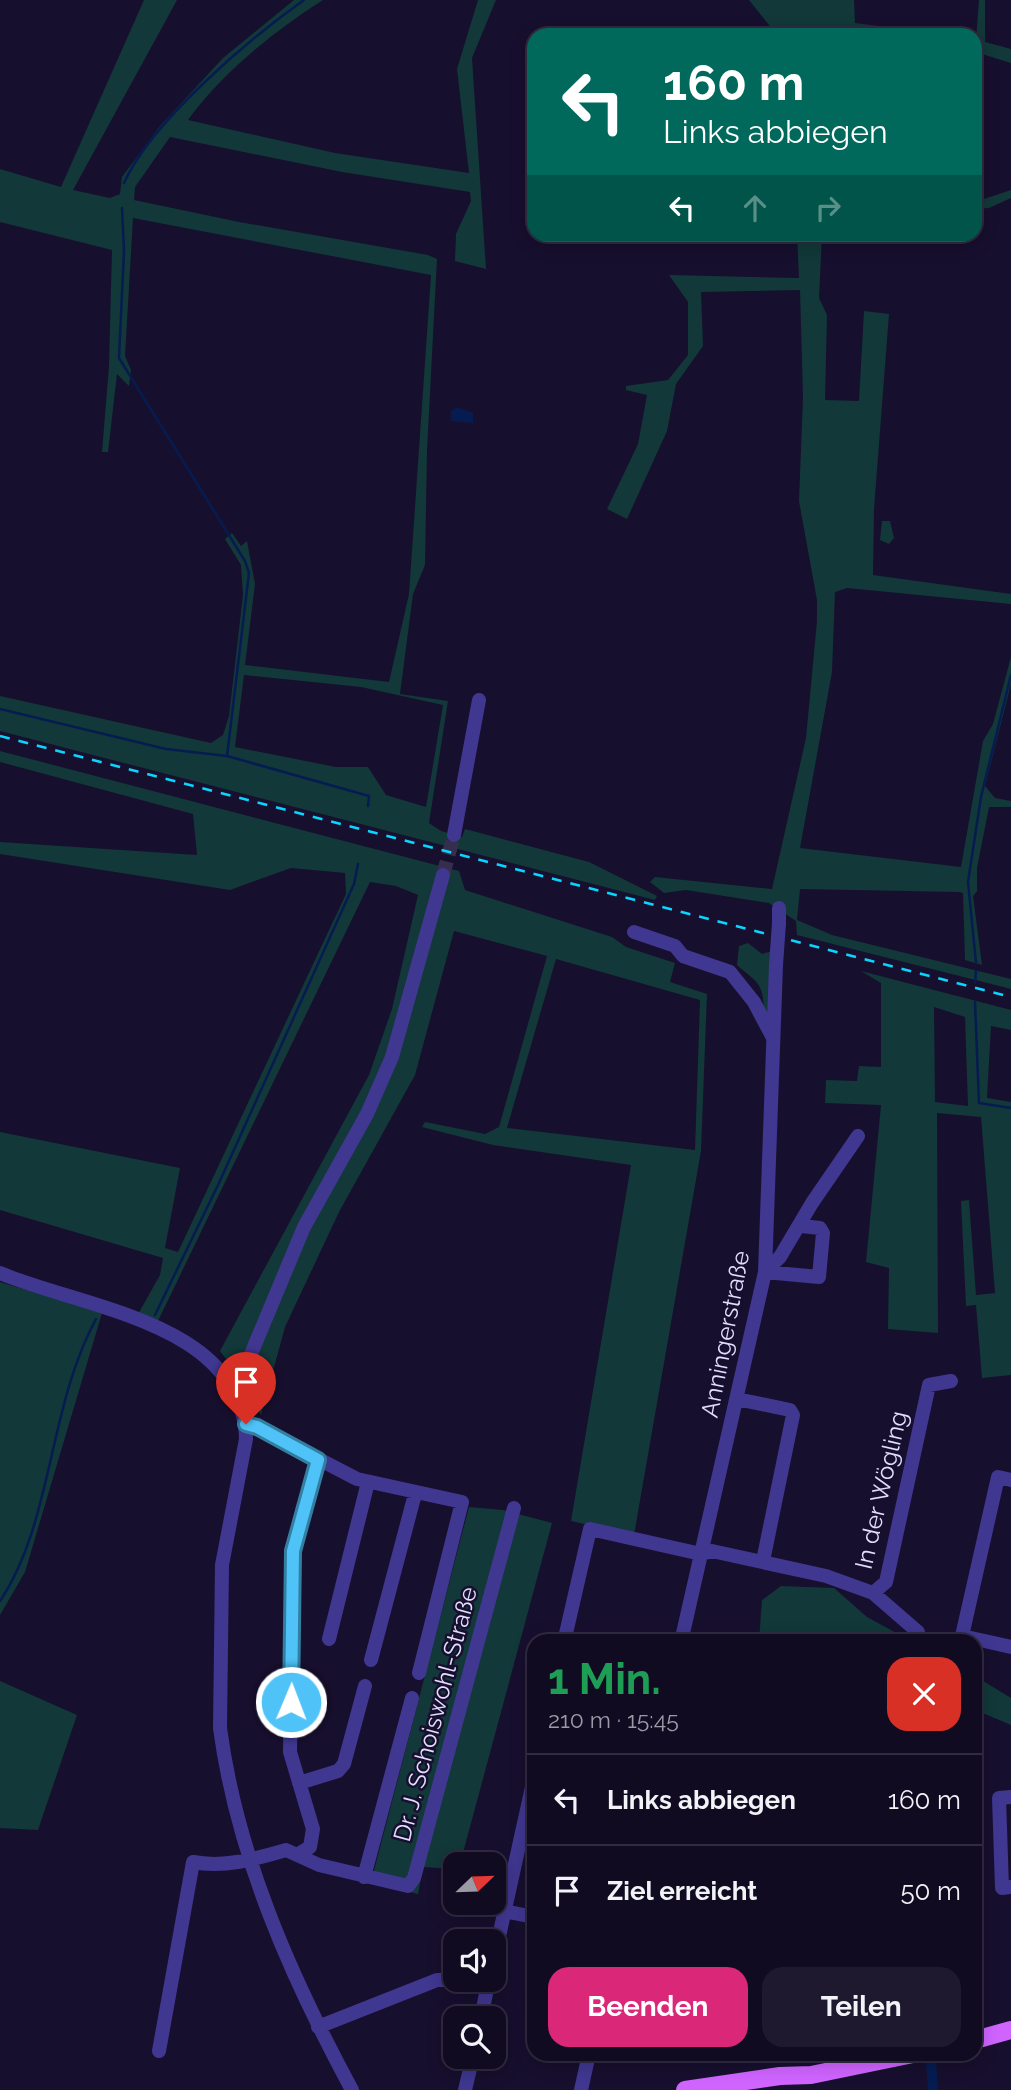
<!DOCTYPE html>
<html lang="de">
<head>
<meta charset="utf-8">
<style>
  body { margin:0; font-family:Raleway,sans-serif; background:#1e192f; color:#f1f3f6; height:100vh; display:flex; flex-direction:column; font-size:26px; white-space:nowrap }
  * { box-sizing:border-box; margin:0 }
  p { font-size:23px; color:#9c9ba5 }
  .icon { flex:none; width:38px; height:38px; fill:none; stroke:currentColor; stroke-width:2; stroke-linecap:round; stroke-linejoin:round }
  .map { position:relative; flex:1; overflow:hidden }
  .drawer { position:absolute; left:527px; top:1634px; width:455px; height:427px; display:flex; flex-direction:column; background:#110b22; border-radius:21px; box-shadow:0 4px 18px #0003,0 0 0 2px #302b40 }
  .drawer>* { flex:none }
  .banner { position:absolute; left:527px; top:28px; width:455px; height:214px; border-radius:21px; box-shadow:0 4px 18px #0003,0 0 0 2px #302b40; background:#00695c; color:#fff; overflow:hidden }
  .needle { width:46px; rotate:67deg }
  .fabs { position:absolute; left:443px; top:1852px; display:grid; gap:14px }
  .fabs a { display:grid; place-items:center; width:63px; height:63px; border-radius:14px; background:#110b22; box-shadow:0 4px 18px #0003,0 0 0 2px #302b40; font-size:35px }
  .pin { position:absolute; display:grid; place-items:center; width:60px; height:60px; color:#fff; margin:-72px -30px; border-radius:50% 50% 50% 0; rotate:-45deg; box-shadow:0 0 7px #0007 }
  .pin .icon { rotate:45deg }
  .me { position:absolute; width:77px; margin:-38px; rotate:1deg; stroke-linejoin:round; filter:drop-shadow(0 0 5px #0008) }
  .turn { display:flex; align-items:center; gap:24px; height:147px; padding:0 21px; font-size:32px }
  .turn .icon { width:91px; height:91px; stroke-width:2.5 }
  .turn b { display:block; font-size:49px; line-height:60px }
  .lanes { display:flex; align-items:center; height:66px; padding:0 21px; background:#0003; justify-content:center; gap:35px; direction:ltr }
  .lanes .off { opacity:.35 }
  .round { display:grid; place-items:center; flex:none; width:74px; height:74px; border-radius:21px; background:#1e192f }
  .overview { display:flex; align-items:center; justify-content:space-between; height:119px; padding:0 21px }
  h1 { font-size:42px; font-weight:700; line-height:52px; color:#1e9e55 }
  .action { display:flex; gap:14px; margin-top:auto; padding:14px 21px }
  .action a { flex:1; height:80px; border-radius:21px; background:#db2777; color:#fff; font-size:28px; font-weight:700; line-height:80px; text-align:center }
  .action a+a { background:#1e192f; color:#f1f3f6 }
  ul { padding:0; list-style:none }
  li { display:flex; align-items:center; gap:21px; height:91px; padding:0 21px; border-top:2px solid #302b40 }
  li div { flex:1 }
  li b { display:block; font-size:26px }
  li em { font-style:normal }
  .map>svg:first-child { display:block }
</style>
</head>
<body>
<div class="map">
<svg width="1011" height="2090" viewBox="0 0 1011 2090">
  <rect width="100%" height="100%" fill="#170f2e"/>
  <path fill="#123839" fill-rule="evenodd" d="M144 0H177L73 190 110 198 120 194 122 177 160 126 223 58 294 0H323C273 32 223 72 188 120L335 153 469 173 457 69 478 0H496L472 58 486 269 455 261 456 234 471 201 470 192 342 172 170 137 135 187 134 200 239 222 428 255 437 259 427 451 425 565 413 594 400 694 448 701 429 823 441 831 462 837 465 829 589 862 657 896 655 900 0 731V696L211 743 223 735 229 716 243 595 241 565 225 539 232 533 241 546 247 541 255 584 245 665 389 682 409 594 431 275 133 218 125 356 131 370 129 386 117 374 108 452H102L109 366 112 250 0 222V169L61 187ZM244 675 361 687 443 705 426 807 386 795 368 767H336L235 747Z
    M749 0H854L855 23 948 35H777Z
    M979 0H985V42L1011 49V63L975 52Z
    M1011 190V198L989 208 975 209V202Z
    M797 235H822L819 298 827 315 825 400 859 401 864 311 889 314 874 509 873 575 1011 594V604L847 588 835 592 832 672 800 848 961 867 983 741 993 724 1011 657V684L985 786 995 798 1011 801V807H989L977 868V891L973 896 982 965 965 960 963 893 959 892 800 889 797 920 832 935 1011 979V989L797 935 796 921 769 903 686 890 664 893 650 882 655 877 772 889 806 738 817 621V600L799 501 803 397 800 290 701 292 703 346 676 384 667 431 627 519 607 509 638 444 647 395 626 390V386L668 380 688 355V302L669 275 799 278Z
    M882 521H890L894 538 889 544 880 540Z
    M0 751 459 871 465 890 612 937 626 947 675 963 670 982 707 994 701 1151 634 1535 571 1521 631 1165 493 1145 422 1127 425 1122 485 1134 499 1127 547 956 454 931 415 1075 339 1212 285 1327 261 1415 247 1387 220 1351 369 1075 392 1009 418 895 396 886 370 882 157 1323 137 1316 160 1275 163 1258 0 1210V1132L180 1168 165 1248 178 1252 346 894 345 873 291 868 230 890 0 854V842L197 855 193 814 0 762ZM556 959 700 1000 695 1150 507 1128Z
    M748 943 762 954 772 951 768 1017C761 1007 765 1000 761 990 758 980 744 972 737 965L739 946Z
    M861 971 1011 1010V1030L991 1026 987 1098 1011 1102V1375L982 1378 976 1305 966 1306 961 1201 969 1200 976 1295 995 1293 981 1117 937 1113 938 1333 888 1329 889 1268 866 1262 881 1105 825 1103 826 1080 857 1081 859 1066 881 1067V983ZM934 1007 965 1017 968 1106 935 1102Z
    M0 1282 102 1313 25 1572 0 1615Z
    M469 1507 503 1510 552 1523 460 1864H455V1869L423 1867 418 1894 371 1882Z
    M781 1586 834 1588 867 1617 911 1641H759L762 1600Z
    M975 1676 1011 1698V1725L985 1714 975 1713Z
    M0 1681 77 1715 38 1830 0 1828Z
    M762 2055V2054L834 2055 762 2062Z"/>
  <path fill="#061c51" d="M457 407 473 413V423L451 421V411Z"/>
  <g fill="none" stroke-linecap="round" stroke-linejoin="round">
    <path stroke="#061c51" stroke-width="2.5" d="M124 183C151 122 249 39 304 0
      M122 208 124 251 119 358 245 561 249 573 227 756
      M0 709 166 749 227 756 369 796 368 806
      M976 963 968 882 981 797 1011 675
      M975 983 976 971
      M975 1002 979 1103 1011 1108
      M155 1315 219 1183 354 884 358 864
      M0 1601C53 1522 48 1407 96 1319"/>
    <path stroke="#061c51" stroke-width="10" d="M931 2060 933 2090"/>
    <path stroke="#362e4d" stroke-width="14" stroke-dasharray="14 7" stroke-linecap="butt" d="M443 875 454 835"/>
    <path stroke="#403791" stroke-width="14" d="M454 835 479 700
      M779 923V908
      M634 932 675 946 683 956 730 972 754 1002 772 1036
      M765 1272 780 1257 812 1203 858 1136
      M765 1272 819 1277 823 1233 820 1228 801 1226
      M0 1273C82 1308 243 1322 246 1439L222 1565 220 1728C237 1856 291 1977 352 2090
      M230 1386 241 1378 304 1227 367 1114 392 1057 443 875
      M737 1399 790 1410 793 1415 763 1561
      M246 1424 257 1427 357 1479 462 1502 419 1673
      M1011 1480 998 1477 962 1636 1011 1647
      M873 1593 886 1582 929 1385 951 1381
      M329 1639 368 1482
      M564 1642 590 1529 701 1554 712 1551 826 1576 873 1593 918 1632
      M681 1642 765 1272 776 965
      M371 1660 415 1494
      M299 1783 338 1771 344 1764 365 1686
      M1011 1797 999 1798 1002 1888 1011 1887
      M297 1855 310 1847 313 1829 290 1752 293 1551 318 1460
      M364 1877 412 1698
      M504 1911 534 1917
      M494 1959 534 1778
      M481 2018 489 1979
      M318 2027 437 1980H452L487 1987
      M159 2051 193 1862C225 1868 255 1859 286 1850L319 1865 408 1886 414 1878 514 1508
      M465 2090 473 2056
      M581 2090 589 2054"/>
    <path stroke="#cf64ff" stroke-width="18" d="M975 2040 1011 2030
      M685 2090 780 2076 811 2075 913 2054"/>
    <path stroke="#09d6ff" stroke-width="2.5" stroke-dasharray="10 9" stroke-linecap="butt" d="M0 736 1011 997"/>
    <path stroke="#403791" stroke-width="14" d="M776 965 779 923"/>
  </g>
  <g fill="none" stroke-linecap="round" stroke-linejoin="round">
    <defs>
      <path id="route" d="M246 1424 257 1427 318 1460 293 1551 291 1702"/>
    </defs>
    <use href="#route" stroke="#337fa1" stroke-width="18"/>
    <use href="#route" stroke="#4fc3f7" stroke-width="12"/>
  </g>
  <g text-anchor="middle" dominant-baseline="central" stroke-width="5" stroke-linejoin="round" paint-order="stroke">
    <g font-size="24" fill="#e3ddff" stroke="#170f2e">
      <text transform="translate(725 1334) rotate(-79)">Anningerstraße</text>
      <text transform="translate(881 1490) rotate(-77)">In der Wögling</text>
      <text transform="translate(435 1714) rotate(-75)">Dr. J. Schoiswohl-Straße</text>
    </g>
  </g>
</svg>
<div class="fabs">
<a><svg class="needle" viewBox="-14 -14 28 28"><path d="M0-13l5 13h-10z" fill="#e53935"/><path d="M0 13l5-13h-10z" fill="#9c9ba5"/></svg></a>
<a><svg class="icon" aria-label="sound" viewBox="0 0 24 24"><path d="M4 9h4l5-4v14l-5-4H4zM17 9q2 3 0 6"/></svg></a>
<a><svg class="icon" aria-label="search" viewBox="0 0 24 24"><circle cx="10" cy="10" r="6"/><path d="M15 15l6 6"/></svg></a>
</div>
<div class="pin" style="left:246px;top:1424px;background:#d93025"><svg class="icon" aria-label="arrive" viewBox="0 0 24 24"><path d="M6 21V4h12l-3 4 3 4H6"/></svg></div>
<svg class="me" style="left:291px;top:1702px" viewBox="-20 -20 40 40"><circle r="17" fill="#4fc3f7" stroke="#fff" stroke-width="3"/><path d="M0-11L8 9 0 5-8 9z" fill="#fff"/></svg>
<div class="banner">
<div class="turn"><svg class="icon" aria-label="left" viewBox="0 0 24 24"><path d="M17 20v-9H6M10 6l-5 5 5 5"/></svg><div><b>160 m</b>Links abbiegen</div></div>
<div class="lanes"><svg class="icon" aria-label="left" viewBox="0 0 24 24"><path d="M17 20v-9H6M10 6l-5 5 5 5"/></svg><svg class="icon off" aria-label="ahead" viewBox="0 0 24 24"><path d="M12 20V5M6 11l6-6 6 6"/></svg><svg class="icon off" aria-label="right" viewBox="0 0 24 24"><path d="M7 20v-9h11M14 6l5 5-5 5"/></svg></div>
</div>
<section class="drawer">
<div class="overview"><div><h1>1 Min.</h1><p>210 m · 15:45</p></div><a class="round" style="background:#d93025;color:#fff"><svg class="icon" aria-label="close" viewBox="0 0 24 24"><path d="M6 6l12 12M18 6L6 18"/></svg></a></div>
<ul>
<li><svg class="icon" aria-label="left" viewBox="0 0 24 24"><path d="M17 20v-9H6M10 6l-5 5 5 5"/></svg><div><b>Links abbiegen</b></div><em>160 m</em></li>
<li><svg class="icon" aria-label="arrive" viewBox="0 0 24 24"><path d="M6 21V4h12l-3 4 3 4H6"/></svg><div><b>Ziel erreicht</b></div><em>50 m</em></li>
</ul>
<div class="action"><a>Beenden</a><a>Teilen</a></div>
</section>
</div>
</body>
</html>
